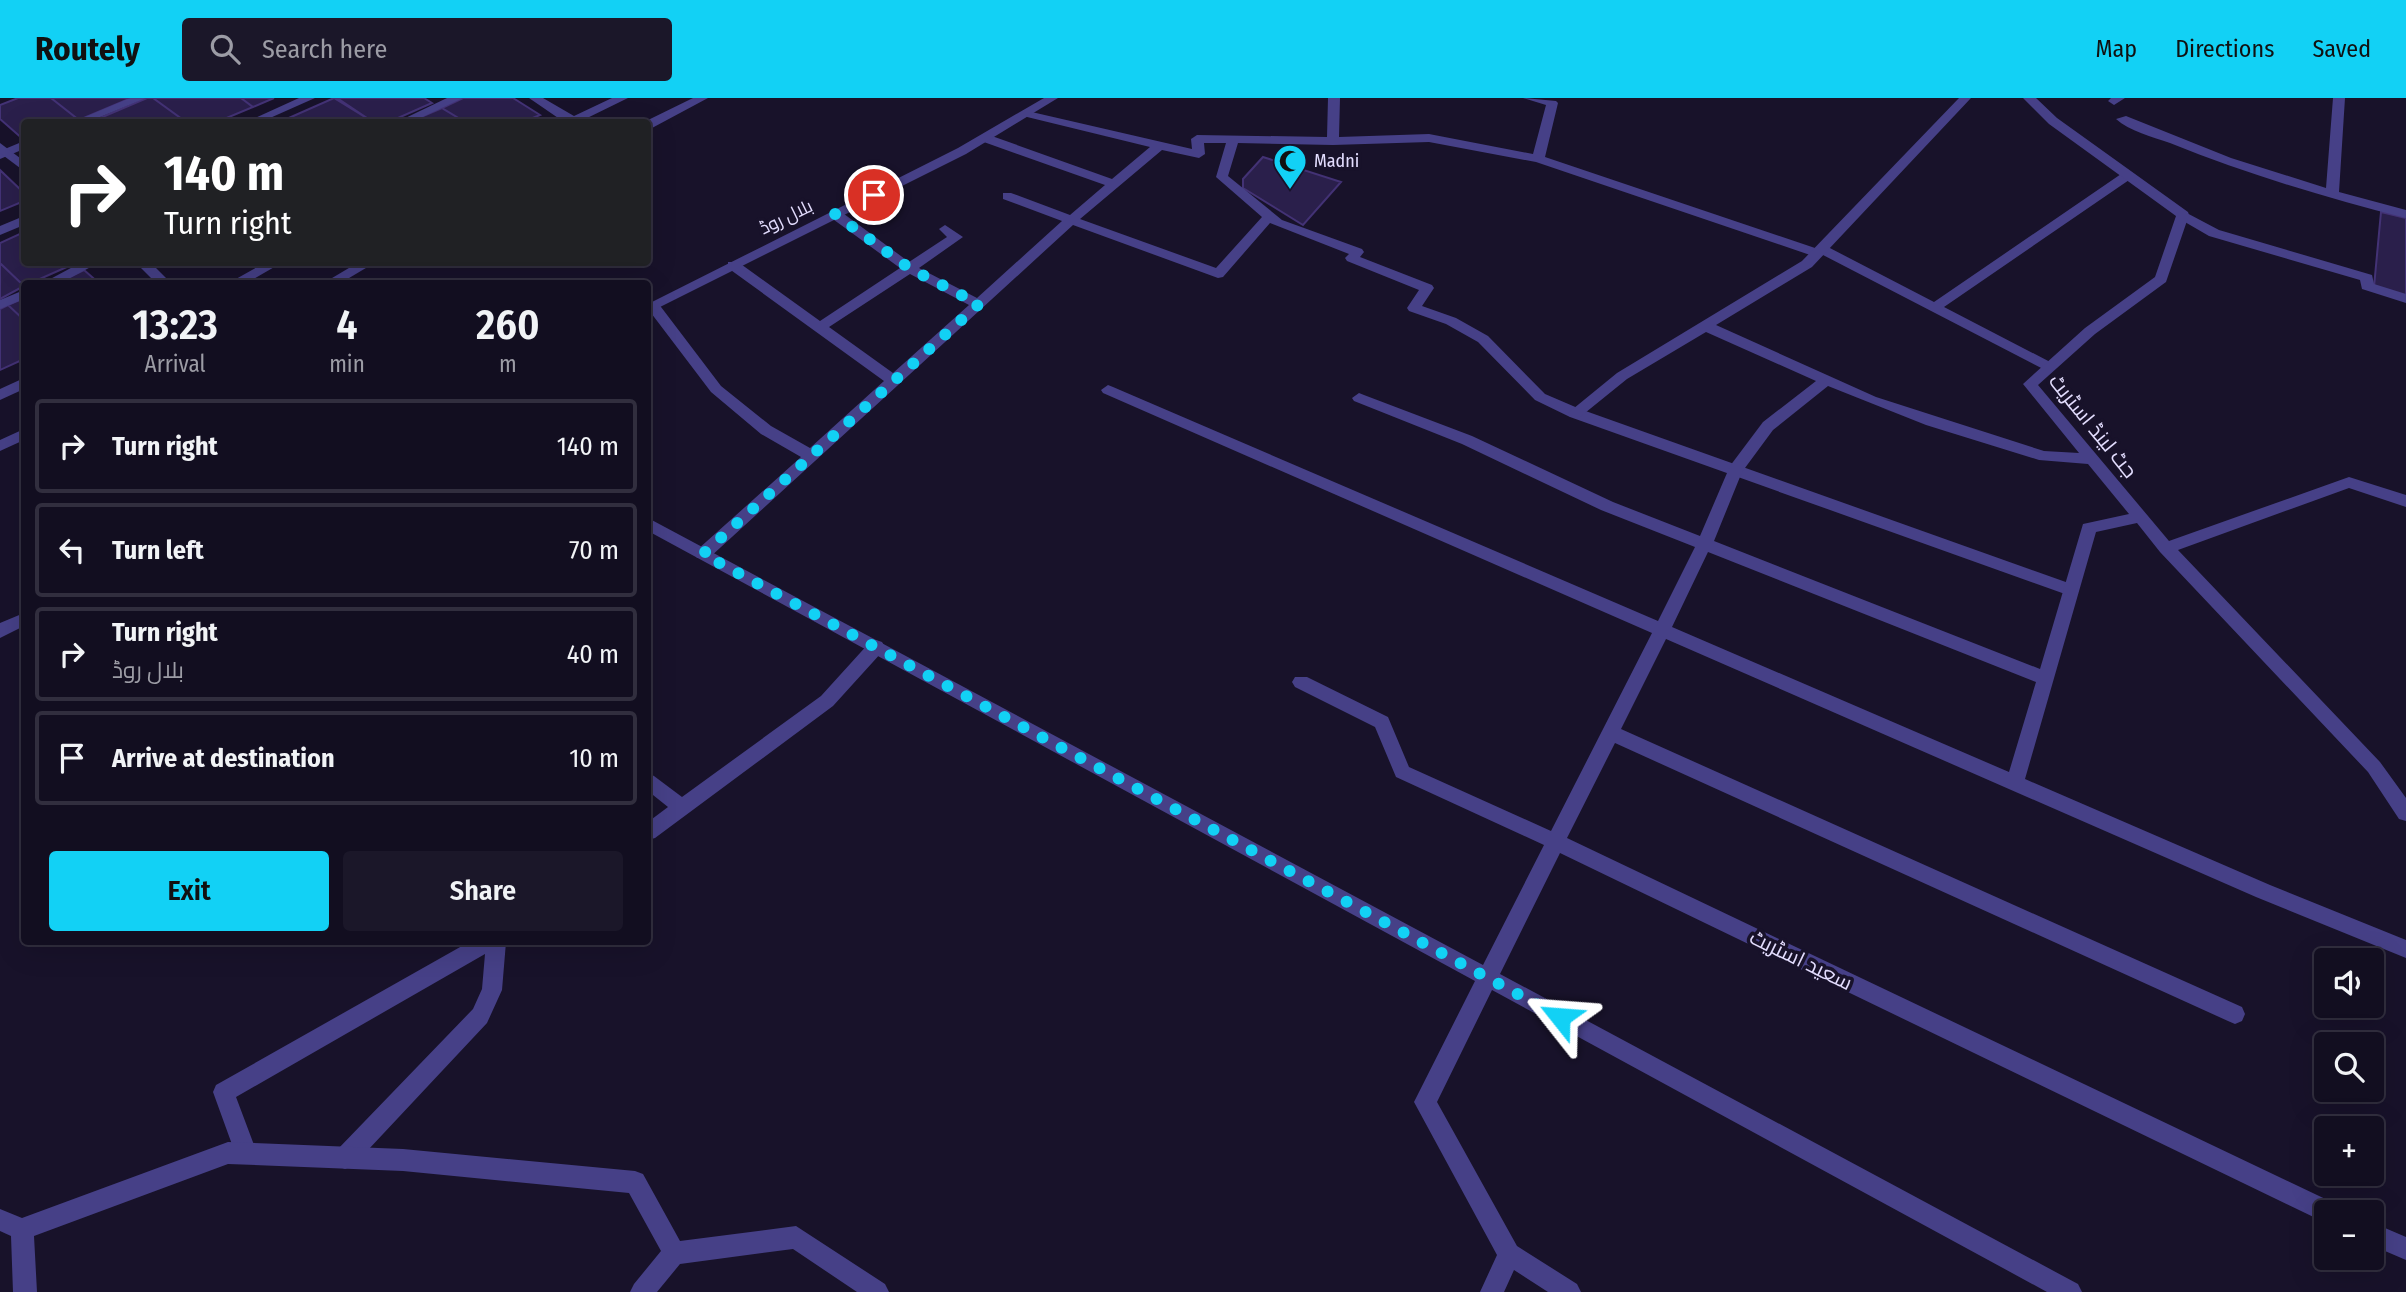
<!DOCTYPE html>
<html lang="en">
<head>
<meta charset="utf-8">
<style>
  body { margin:0; font-family:"Fira Sans Condensed",Cairo,sans-serif; background:#1b1729; color:#f1f3f6; height:100vh; display:flex; flex-direction:column; font-size:26px; white-space:nowrap }
  * { box-sizing:border-box; margin:0 }
  p { font-size:23px; color:#9c9ca5 }
  .icon { flex:none; width:38px; height:38px; fill:none; stroke:currentColor; stroke-width:2; stroke-linecap:round; stroke-linejoin:round }
  .map { position:relative; flex:1; overflow:hidden }
  .details { position:absolute; left:21px; top:182px; width:630px; height:665px; display:flex; flex-direction:column; background:#120e20; border-radius:7px; box-shadow:0 7px 28px #0002,0 0 0 2px #312e3e }
  .details>* { flex:none }
  .banner { position:absolute; left:21px; top:21px; width:630px; height:147px; border-radius:7px; box-shadow:0 7px 28px #0002,0 0 0 2px #312e3e; background:#202124; color:#fff; overflow:hidden }
  .fabs { position:absolute; left:2314px; top:850px; display:grid; gap:14px }
  .fabs a { display:grid; place-items:center; width:70px; height:70px; border-radius:7px; background:#120e20; box-shadow:0 7px 28px #0002,0 0 0 2px #312e3e; font-size:35px }
  .pin { position:absolute; display:grid; place-items:center; width:60px; height:60px; color:#fff; margin:-30px; border:4px solid #fff; border-radius:50%; box-shadow:0 2px 7px #0007 }
  .me { position:absolute; width:77px; margin:-38px; rotate:298deg; stroke-linejoin:round; filter:drop-shadow(0 0 5px #0008) }
  .turn { display:flex; align-items:center; gap:24px; height:147px; padding:0 28px; font-size:32px }
  .turn .icon { width:91px; height:91px; stroke-width:2.5 }
  .turn b { display:block; font-size:49px; line-height:60px }
  .eta { display:flex; justify-content:space-evenly; align-items:center; height:119px; text-align:center }
  .eta b { font-size:42px; font-weight:600; line-height:49px }
  .cta { display:flex; gap:14px; margin-top:auto; padding:14px 28px }
  .cta a { flex:1; height:80px; border-radius:7px; background:#12d1f5; color:#111; font-size:28px; font-weight:600; line-height:80px; text-align:center }
  .cta a+a { background:#1b1729; color:#f1f3f6 }
  ul { padding:0; list-style:none }
  li { display:flex; align-items:center; gap:21px; height:94px; margin:0 14px 10px; padding:0 14px; border:4px solid #312e3e; border-radius:7px }
  li div { flex:1 }
  li b { display:block; font-size:26px }
  li em { font-style:normal }
  header { display:flex; align-items:center; gap:42px; box-sizing:border-box; height:98px; padding:0 35px; background:#12d1f5; color:#111 }
  header strong { font-size:33px }
  nav { display:flex; gap:38px; margin-inline-start:auto; font-size:24px }
  .search { width:490px; height:63px; background:#1b1729; display:flex; align-items:center; gap:18px; box-sizing:border-box; padding:0 24px; border-radius:7px; color:#9c9ca5; font-size:26px }
  .map>svg:first-child { display:block }
</style>
</head>
<body>
<header>
<strong>Routely</strong>
<div class="search"><svg class="icon" aria-label="search" viewBox="0 0 24 24"><circle cx="10" cy="10" r="6"/><path d="M15 15l6 6"/></svg>Search here</div>
<nav><a>Map</a><a>Directions</a><a>Saved</a></nav>
</header>
<div class="map">
<svg width="2406" height="1194" viewBox="0 0 2406 1194">
  <rect width="100%" height="100%" fill="#18122a"/>
  <path fill="#2a1f4b" stroke="#433275" stroke-width="2" d="M18 0H51L79 22 72 24H24V42L0 21V7Z
    M51 0H127L129 1 79 22Z
    M147 0H153L186 24 93 23Z
    M153 0H241L253 9 217 24H186Z
    M241 0H274L253 9Z
    M334 0 373 24 282 23Z
    M337 0H424L432 5 389 24H373Z
    M463 0H513L540 17 523 24H465L442 10Z
    M442 10 465 24H409Z
    M1263 59 1341 84 1303 127 1243 90V81Z
    M0 72 24 95V103L0 113Z
    M2381 114 2406 120V198L2374 189Z
    M24 134V164H78L24 188 0 165V145Z
    M0 165 24 188 0 201Z
    M84 172 100 186H55Z
    M24 200V222L8 207Z
    M8 207 24 222V261L0 272V211Z"/>
  <g fill="none" stroke-linecap="round" stroke-linejoin="round">
    <path fill="#464087" fill-rule="evenodd" d="M130 0H146L88 24H73Z
      M447 0H463L412 24H397Z
      M1328 0H1340L1339 39 1429 36 1533 56 1546 7 1523 0 1556 3 1558 5 1545 59 1815 150 1826 148 1934 204 2124 74H2132V80L1944 209 2054 266 2056 269 2049 274 1823 157 1813 158 1536 64 1429 44 1333 47 1238 45 1228 78 1282 122 1362 151 1364 154 1360 159 1432 187 1434 190 1422 208 1456 220 1488 238 1545 296 1580 311 2077 488 2079 492 2077 496H2065L1570 319 1535 302 1478 244 1446 226 1409 213 1407 210 1419 192 1347 163 1345 160 1349 156 1270 125 1223 179 1218 180 1073 127 709 460H697L695 456 697 452 801 359 761 336 711 294 648 211V205H658L721 288 771 328 810 350 884 283 728 170V164H738L820 223 900 170 830 119V113H840L909 164 947 139 939 131 945 127 963 139 919 170 977 200 1062 123 1003 101V95H1011L1070 117 1105 87 981 43V37H989L1112 81 1150 49 1023 18V12L1192 51 1191 41 1197 37 1327 39ZM1204 45H1226L1216 79 1262 119 1216 170 1080 121 1162 52 1199 60 1205 56ZM910 176 969 207 893 275 829 229Z
      M2125 0 2114 7 2108 3 2111 0Z
      M2333 0H2345L2339 94 2406 112V120C2326 100 2247 76 2170 45 2153 39 2129 33 2116 21L2126 18 2231 60 2326 90Z
      M24 43V51L0 61V53Z
      M2183 113 2219 132 2372 177 2374 186 2406 196V205L2362 191 2360 182 2209 138 2178 120 2177 117Z
      M82 164H100L59 186H41Z
      M24 192V201L0 211V202Z
      M876 542 882 544 885 549 882 554 833 608 655 740 648 742V724L668 709 648 693V675L654 678 682 699 821 598 870 544Z
      M469 844H506L502 892 487 925 353 1068 345 1071 337 1068 334 1060 337 1052 473 911 482 891 485 856 236 999 257 1055 254 1063 246 1066 238 1063 213 994 216 987Z"/>
    <path fill="#464087" fill-rule="evenodd" d="M299 0H315L261 24H246Z
      M529 0H543L574 18 612 0H628L579 24H564Z
      M693 0H708L652 30H648V24H644Z
      M1044 0H1058L966 56 648 215V206L958 50Z
      M1959 0H1971L1812 169 1716 227 1876 299 2044 353 2079 355 2023 286 2085 230 2155 179 2176 118 2049 26 2023 0H2036L2057 20 2188 114 2189 117 2166 184 2095 236 2038 287 2169 443 2349 379 2406 397V409L2349 390 2178 452 2380 664 2406 700V723L2399 721 2368 674 2160 454 2137 425 2096 434 2025 681 2270 787 2406 842V860L2256 799 1666 541 1621 631 2242 909 2245 916 2242 923 2235 926 2228 923 1615 645 1567 740 2338 1107 2341 1115H2326V1125L1560 755 1500 876 2078 1186 2082 1194H2047L1492 892 1437 1004 1517 1148 1577 1186 1581 1194H1548L1514 1172 1504 1194H1480L1497 1157 1414 1004 1475 883 648 433V420L1483 867 1544 747 1396 679 1375 629 1295 589 1292 584 1295 579H1307L1388 619 1409 669 1551 733 1652 535 1103 295 1101 292 1108 287 1113 289 1658 523 1695 449 1601 412 1462 346 1354 303 1352 300 1359 295 1364 297 1472 338 1613 404 1700 438 1730 368 1763 324 1816 283 1706 234 1627 281 1580 319H1570L1568 315 1617 275 1802 163ZM1828 288 1926 327 2039 362 2088 366 2129 416 2083 426 2040 571 1714 443 1742 374 1773 332ZM1708 454 2036 584 2009 674 1672 529Z
      M0 45 24 63V73L0 55Z
      M24 118V127L0 137V128Z
      M135 164H150L172 186H157Z
      M266 164H283L245 186H227Z
      M359 164H376L339 186H322Z
      M24 280V291L0 302V291Z
      M24 331V342L0 353V342Z
      M24 515V528L0 540V525Z
      M228 1044 403 1051 635 1073 643 1076 680 1143 796 1128 885 1186 889 1194H857L793 1151 680 1166 657 1194H630L634 1186 661 1153 629 1095 403 1073 228 1066 34 1138 37 1194H13L11 1138 0 1133V1111L22 1120Z
      M2371 1124 2406 1139V1162L2371 1147Z"/>
  </g>
  <g fill="none" stroke-linecap="round" stroke-linejoin="round">
    <path stroke="#12d1f5" stroke-width="12" stroke-dasharray="0 21.6" d="M874 97 835 116 909 170 979 206 703 456 1560 919"/>
  </g>
  <defs>
    <symbol id="mosque-pin" viewBox="-11 -11 22 30"><path d="M0 17L-7.5 6A9.5 9.5 0 1 1 7.5 6Z" fill="#12d1f5" stroke="#18122a"/><path d="M3.5-4.9A6 6 0 1 0 3.5 4.9A5 5 0 1 1 3.5-4.9Z" fill="#111"/></symbol>
  </defs>
  <g fill-rule="evenodd">
    <use href="#mosque-pin" x="1271" y="44" width="38" height="52"/>
  </g>
  <g text-anchor="middle" dominant-baseline="central" stroke-width="7" stroke-linejoin="round" paint-order="stroke">
    <g font-size="18" fill="#e3ddfe" stroke="#18122a" text-anchor="start">
      <text x="1314" y="63">Madni</text>
    </g>
    <g font-size="18" fill="#e3ddfe" stroke="#18122a">
      <text transform="translate(786 119) rotate(-26)">بلال روڈ</text>
    </g>
    <g font-size="21" fill="#e3ddfe" stroke="#18122a">
      <text transform="translate(2093 328) rotate(51)">جٹ لینڈ اسٹریٹ</text>
      <text transform="translate(1801 862) rotate(26)">سعید اسٹریٹ</text>
    </g>
  </g>
</svg>
<div class="fabs">
<a><svg class="icon" aria-label="sound" viewBox="0 0 24 24"><path d="M4 9h4l5-4v14l-5-4H4zM17 9q2 3 0 6"/></svg></a>
<a><svg class="icon" aria-label="search" viewBox="0 0 24 24"><circle cx="10" cy="10" r="6"/><path d="M15 15l6 6"/></svg></a>
<a>+</a>
<a>−</a>
</div>
<div class="pin" style="left:874px;top:97px;background:#d93025"><svg class="icon" aria-label="arrive" viewBox="0 0 24 24"><path d="M6 21V4h12l-3 4 3 4H6"/></svg></div>
<svg class="me" style="left:1560px;top:919px" viewBox="-20 -20 40 40"><path d="M0-17L14 15 0 8-14 15z" fill="#12d1f5" stroke="#fff" stroke-width="4"/></svg>
<div class="banner">
<div class="turn"><svg class="icon" aria-label="right" viewBox="0 0 24 24"><path d="M7 20v-9h11M14 6l5 5-5 5"/></svg><div><b>140 m</b>Turn right</div></div>
</div>
<section class="details">
<div class="eta">
<div><b>13:23</b><p>Arrival</p></div>
<div><b>4</b><p>min</p></div>
<div><b>260</b><p>m</p></div>
</div>
<ul>
<li><svg class="icon" aria-label="right" viewBox="0 0 24 24"><path d="M7 20v-9h11M14 6l5 5-5 5"/></svg><div><b>Turn right</b></div><em>140 m</em></li>
<li><svg class="icon" aria-label="left" viewBox="0 0 24 24"><path d="M17 20v-9H6M10 6l-5 5 5 5"/></svg><div><b>Turn left</b></div><em>70 m</em></li>
<li><svg class="icon" aria-label="right" viewBox="0 0 24 24"><path d="M7 20v-9h11M14 6l5 5-5 5"/></svg><div><b>Turn right</b><p>بلال روڈ</p></div><em>40 m</em></li>
<li><svg class="icon" aria-label="arrive" viewBox="0 0 24 24"><path d="M6 21V4h12l-3 4 3 4H6"/></svg><div><b>Arrive at destination</b></div><em>10 m</em></li>
</ul>
<div class="cta"><a>Exit</a><a>Share</a></div>
</section>
</div>
</body>
</html>
